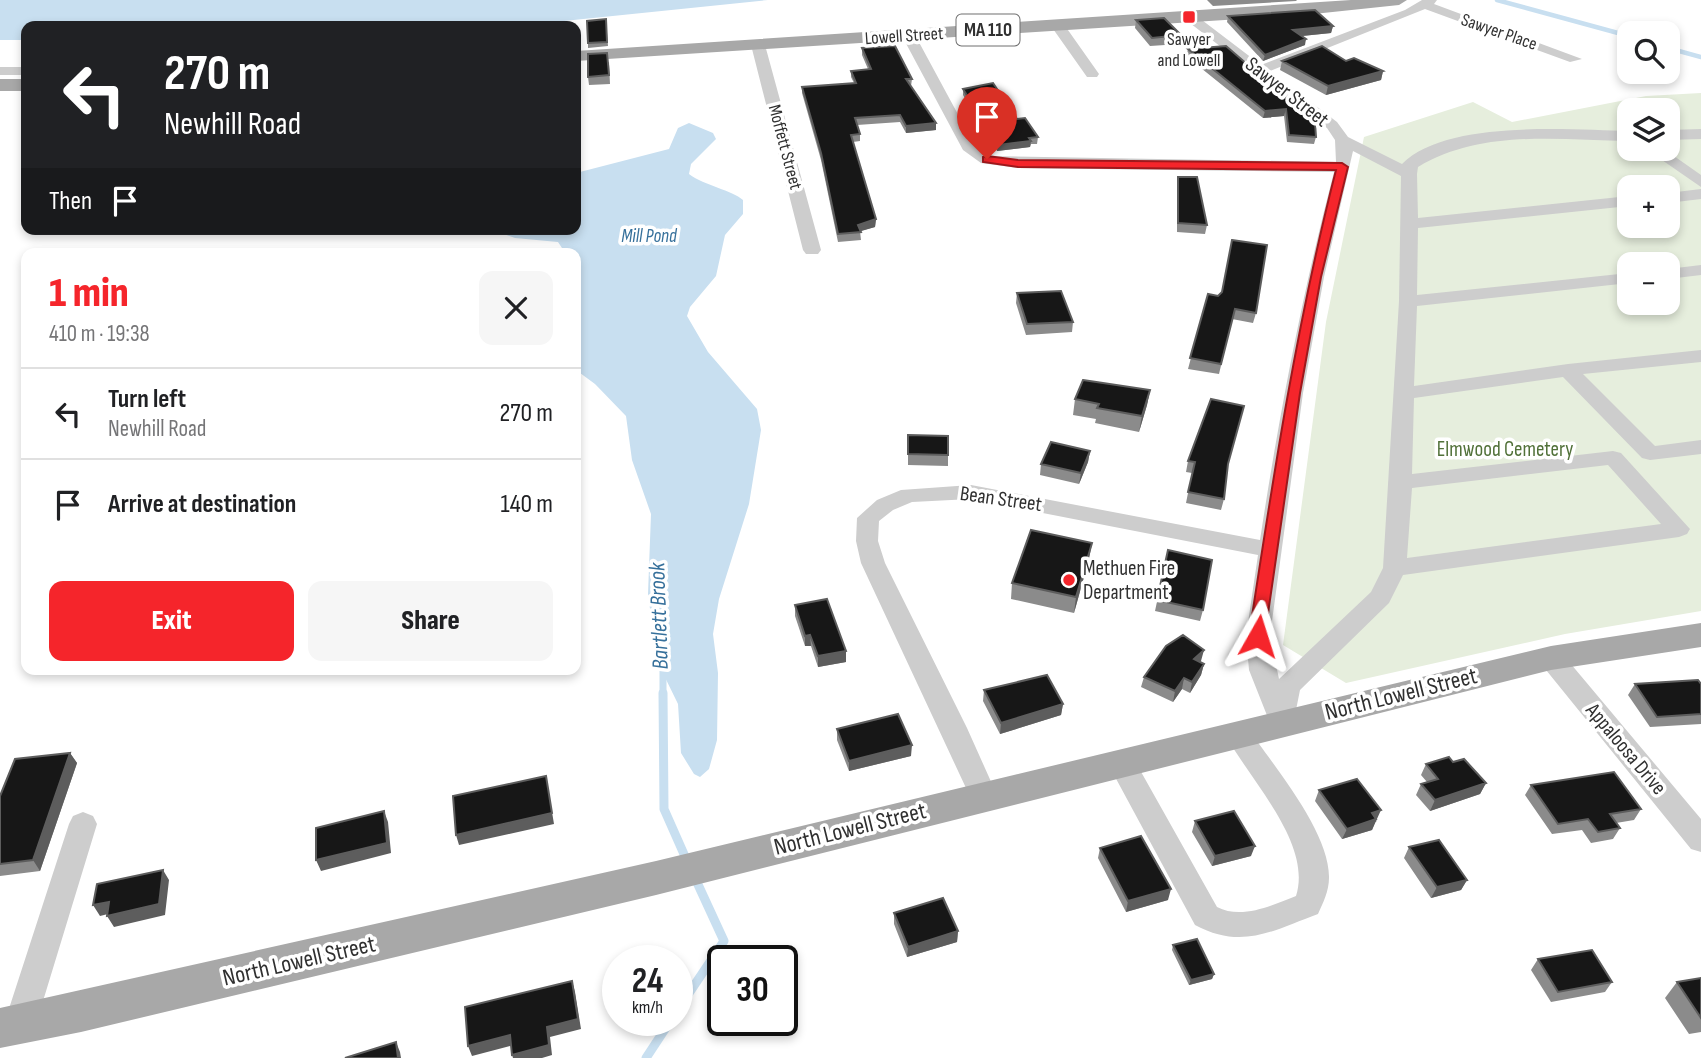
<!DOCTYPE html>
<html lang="en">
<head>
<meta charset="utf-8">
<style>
  body { margin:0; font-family:"Sofia Sans Condensed",sans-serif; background:#f6f6f6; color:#202124; height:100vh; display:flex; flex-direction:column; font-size:26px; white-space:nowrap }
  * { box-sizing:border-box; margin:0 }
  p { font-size:23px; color:#757577 }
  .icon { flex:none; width:38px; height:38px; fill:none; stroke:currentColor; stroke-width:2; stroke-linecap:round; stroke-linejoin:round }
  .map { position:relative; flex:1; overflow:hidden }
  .drawer { position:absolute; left:21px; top:248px; width:560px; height:427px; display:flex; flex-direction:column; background:#fff; border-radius:14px; box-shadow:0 4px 10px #0003 }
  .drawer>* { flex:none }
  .hud { position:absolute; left:21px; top:21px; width:560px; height:214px; border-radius:14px; box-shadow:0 4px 10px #0003; background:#202124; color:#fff; overflow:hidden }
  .tools { position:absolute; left:1617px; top:21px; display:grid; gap:14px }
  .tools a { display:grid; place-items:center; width:63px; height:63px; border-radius:14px; background:#fff; box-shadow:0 4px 10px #0003; font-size:35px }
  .speed { position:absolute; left:602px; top:945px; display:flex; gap:14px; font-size:35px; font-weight:700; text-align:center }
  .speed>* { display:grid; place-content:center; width:91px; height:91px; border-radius:50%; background:#fff; box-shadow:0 4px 10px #0003; line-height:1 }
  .speed small { font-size:18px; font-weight:400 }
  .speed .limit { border:4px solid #111; border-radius:10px; background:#fff; color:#111 }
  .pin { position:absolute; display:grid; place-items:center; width:60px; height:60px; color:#fff; margin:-72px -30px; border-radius:50% 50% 50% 0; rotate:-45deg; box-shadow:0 0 7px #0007 }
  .pin .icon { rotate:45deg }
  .me { position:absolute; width:77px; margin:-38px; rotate:6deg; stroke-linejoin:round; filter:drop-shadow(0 0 5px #0008) }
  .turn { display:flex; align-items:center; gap:24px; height:147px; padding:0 28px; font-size:32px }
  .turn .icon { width:91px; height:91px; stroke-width:2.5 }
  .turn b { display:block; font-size:49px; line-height:60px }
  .then { display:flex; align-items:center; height:66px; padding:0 28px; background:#0003; gap:14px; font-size:26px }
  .round { display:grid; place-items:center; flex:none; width:74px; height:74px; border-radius:14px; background:#f6f6f6 }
  .headline { display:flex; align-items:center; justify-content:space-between; height:119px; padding:0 28px }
  h1 { font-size:42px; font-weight:800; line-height:52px; color:#f5252b }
  .action { display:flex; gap:14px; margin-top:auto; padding:14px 28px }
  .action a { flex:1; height:80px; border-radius:14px; background:#f5252b; color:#fff; font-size:28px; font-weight:800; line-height:80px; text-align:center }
  .action a+a { background:#f6f6f6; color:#202124 }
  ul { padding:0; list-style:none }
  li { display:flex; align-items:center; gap:21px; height:91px; padding:0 28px; border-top:2px solid #e0e0e0 }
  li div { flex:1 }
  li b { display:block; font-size:26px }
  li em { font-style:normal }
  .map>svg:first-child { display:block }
</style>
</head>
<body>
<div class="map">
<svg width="1701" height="1058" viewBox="0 0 1701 1058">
  <rect width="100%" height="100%" fill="#fff"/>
  <path fill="#e6eedd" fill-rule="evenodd" d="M1701 93V611L1565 634 1346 683 1283 645 1326 322 1364 137 1473 102 1512 122 1646 96ZM1629 110H1668V149H1629ZM1629 187H1668V226H1629ZM1629 264H1668V303H1629Z"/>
  <path fill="#c8dff0" d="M0 0H768L515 26H26V40H0Z
    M689 123 713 133 716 139 691 164 689 174C705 186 732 190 743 200V214L725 235 716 276 690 307 687 316 708 352 757 409 761 430 749 504 719 599 713 634 718 673 717 740 709 769 700 777 694 774 681 753 678 704 657 661 648 594 651 514 632 460 626 416 595 384 576 370V282L580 278 576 271V254H566L558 242 515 238 489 229H576V173L669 149 678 128Z"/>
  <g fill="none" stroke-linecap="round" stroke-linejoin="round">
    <path stroke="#c8dff0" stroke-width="4.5" d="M1497 0 1629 36
      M1668 48 1701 57"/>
    <path stroke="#c8dff0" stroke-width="7" d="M663 665V695"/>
    <path stroke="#c8dff0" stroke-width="9" d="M663 693 664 809 687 861
      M677 1011 724 941 695 878
      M646 1058 671 1020"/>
    <path fill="#cdcdcd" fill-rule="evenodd" d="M1437 0 1434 4 1582 59 1570 62 1425 9 1270 71 1337 122 1348 137 1402 164C1447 119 1570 130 1629 131V141C1557 140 1482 129 1418 167L1417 174 1418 218 1629 196V206L1418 228 1417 295 1629 273V283L1417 306 1414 386 1568 364 1701 350V362L1583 374 1655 446 1701 440V454L1650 460 1642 458 1563 377 1414 398 1412 474 1613 451 1621 453 1690 529 1687 534 1679 537 1403 575 1389 603 1300 690 1292 730 1283 733 1274 730 1270 723 1249 670 1246 636 1258 555 971 499 912 502 893 510 879 521 878 541 885 563 967 728 997 795 993 803 983 806 973 803 861 563 856 541 857 518 877 500 901 490 971 485 1260 540C1279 416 1302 294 1334 172L1018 168 981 163 963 150 902 36 914 33 974 144 991 156 1336 162 1335 140 1327 128 1182 17 1194 14 1261 65 1405 10 1422 0ZM1353 151 1401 176 1399 301 1383 568 1371 592 1279 679 1270 636 1303 393 1324 277ZM1608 465 1661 524 1407 558 1412 488Z
      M1053 23H1063L1099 74 1097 77H1087L1051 26Z
      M758 41 765 45 821 250 818 254H806L803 250 751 45Z
      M0 67H26V75H0Z
      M1701 129V139L1668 140V130Z
      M1646 149H1664L1701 175V187Z
      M1701 189V199L1668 203V193Z
      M1701 265V275L1668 279V269Z
      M1551 649 1560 651 1701 819V852L1691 849 1542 665 1538 658 1542 651Z
      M1238 724 1247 727C1273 765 1330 832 1329 878 1329 891 1323 903 1318 914 1272 931 1242 950 1195 925L1107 762 1111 754 1121 751 1131 754 1217 907C1242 920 1272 905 1296 896 1313 843 1248 778 1225 734L1229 727Z
      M83 812 93 816 97 824 36 1024 31 1035 20 1039 9 1035 4 1024 69 824 73 816Z"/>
    <path fill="#a8a8a8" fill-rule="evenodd" d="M1351 0H1407L1399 5 1304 15 576 61V51Z
      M0 79H26V91H0Z
      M1701 623V647L1551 670 656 895 81 1032 0 1048V1008L656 861 1551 646Z"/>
  </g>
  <path fill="#8b8b8b" d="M1207 0H1297L1296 1 1213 6Z
    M1228 16 1333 26 1331 33 1302 36 1305 45 1263 61 1227 22Z
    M606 19 608 46 588 48V43Z
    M1136 20 1181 35 1180 44 1150 46 1135 28Z
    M1226 46 1316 137 1314 144 1287 142 1284 116 1263 118 1186 56 1188 49Z
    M862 48 912 79 911 86 936 123V130L906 133 900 122 857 125 860 134V141L853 142 876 219 875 227 860 231 861 240 838 242 821 160 802 93V87L854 83 851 77V71L868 69 862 55Z
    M1282 61 1383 71 1381 80 1326 95 1280 70Z
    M609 62 610 84 589 85 588 77Z
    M963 89 1017 119 1038 137 1037 144H1031L1030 147 997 151 963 95Z
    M1178 177 1207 225 1205 234 1177 232V185Z
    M1017 293 1073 322 1072 332 1026 335 1016 303Z
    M1208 294 1256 313 1253 323 1232 319 1219 374 1188 369Z
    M1150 390 1147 405 1139 432 1095 423 1096 419 1073 415 1075 399Z
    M908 435 948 455V466L908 465Z
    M1090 451 1088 462 1079 484 1040 475 1041 464Z
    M1188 461 1228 466 1224 499 1221 510 1186 503 1192 473 1186 472Z
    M1168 550 1203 610 1200 621 1155 611Z
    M1089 559 1074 613 1011 599 1012 583Z
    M795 605 846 662 818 667 811 646H805L795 616Z
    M1204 650 1199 662 1204 664 1201 675 1190 693 1182 689 1173 702 1141 687 1144 677Z
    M1635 684H1701V724L1650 727 1628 695Z
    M984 690 1063 704 1061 715 1000 734 983 701Z
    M837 729 911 756 849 771 837 740Z
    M70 753 77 763 40 871 0 876V796Z
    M1453 762 1486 783 1480 794 1430 811 1416 795 1421 784 1427 782 1421 775 1426 764Z
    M1531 785 1641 809 1634 820 1616 823 1620 828 1613 839 1591 843 1582 830 1552 834 1525 795Z
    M1319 790 1377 821 1375 822 1372 830 1342 839 1315 801Z
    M1195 821 1251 856 1212 866 1192 832Z
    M1409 847 1467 880 1461 890 1431 898 1404 858Z
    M1100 848 1168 900 1126 912 1098 858Z
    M894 913 958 931 957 942 907 957 894 924Z
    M1173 945 1214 974 1212 979 1189 985 1172 950Z
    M1538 959 1612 982 1605 992 1551 1002 1531 970Z
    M1701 978V1032L1689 1034 1665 998 1677 982Z"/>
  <path fill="#5d5d5d" d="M1333 26 1331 33 1292 37 1293 30Z
    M1306 39 1305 45 1263 61 1265 55Z
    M1383 71 1381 80 1326 95 1328 86Z
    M1286 109 1284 116 1263 118 1265 111Z
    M936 123V130L906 133V126Z
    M1031 141 1030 147 997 151 998 145Z
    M876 219 875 227 858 232V225Z
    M1150 390 1147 405 1139 432 1142 416Z
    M1090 451 1088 462 1079 484 1081 473Z
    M1092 543 1089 559 1074 613 1076 597Z
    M810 635 811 646H805V636Z
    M1204 650 1201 661 1191 670 1194 659Z
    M846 651V662L818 667V656Z
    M1204 664 1201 675 1190 693 1192 682Z
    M1184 678 1182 689 1173 702 1175 691Z
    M1063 704 1061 715 1000 734 1001 723Z
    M912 745 911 756 849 771V761Z
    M70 753 77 763 40 871 33 860Z
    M546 776 554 824 459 845 456 835Z
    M1486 783 1480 794 1430 811 1435 800Z
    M1381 810 1372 830 1342 839 1347 829 1372 813Z
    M384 811 388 822 391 853 321 871 316 860Z
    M1255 846 1251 856 1212 866 1215 856Z
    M163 870 169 880 165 915 114 927 107 916Z
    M1467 880 1461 890 1431 898 1437 887Z
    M1171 889 1168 900 1126 912 1128 901Z
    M109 902 116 912 100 916 93 905Z
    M958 931 957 942 907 957 908 947Z
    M1214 974 1212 979 1189 985 1191 980Z
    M572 981 575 992 581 1029 550 1037 552 1055 542 1058H513L512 1055Z
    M510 1035 514 1045 472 1056 468 1046Z
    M396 1042 400 1052 401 1058H398Z"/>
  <path fill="#171717" stroke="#5d5d5d" stroke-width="2" d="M1315 10 1333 26 1293 30 1306 39 1265 55 1228 16Z
    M1164 18 1181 35 1152 38 1136 20Z
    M606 19 607 42 588 43 587 21Z
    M895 46 912 79H906L936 123 906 126 900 115 855 118 860 134 851 135 876 219 858 225 861 232 838 234 821 153 802 87 856 83 851 71 871 69 862 48Z
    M1226 46 1315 123 1316 137 1289 135 1286 109 1265 111 1188 49Z
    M1322 46 1346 61 1354 58 1383 71 1328 86 1282 61Z
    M607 53 609 75 588 77V54Z
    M993 83 1017 119 1025 118 1038 137 1029 138 1031 141 998 145 963 89Z
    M1178 177H1197L1207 225 1178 223Z
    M1232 240 1267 245 1256 313 1235 309 1221 364 1190 358 1208 294 1218 296 1222 292Z
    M1061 291 1073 322 1027 324 1017 293Z
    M1083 380 1150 390 1142 416 1097 408 1099 404 1075 399Z
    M1211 399 1244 406 1228 464 1224 499 1188 492 1195 462 1188 461Z
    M908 435 948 436V455L908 454Z
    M1051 442 1090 451 1081 473 1041 464Z
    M1031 530 1092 543 1076 597 1012 583Z
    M1168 550 1212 560 1203 610 1157 600Z
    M827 599 846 651 818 656 810 635 805 636 795 605Z
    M1183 635 1204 650 1194 659 1204 664 1192 682 1184 678 1175 691 1144 677 1166 646Z
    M1047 675 1063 704 1001 723 984 690Z
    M1698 680 1701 684V714L1657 717 1635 684Z
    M898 714 912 745 849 761 837 729Z
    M70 753 33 860 0 864V796L15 759Z
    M1449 757 1453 762 1464 759 1486 783 1435 800 1421 784 1438 779 1426 764Z
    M1614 772 1641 809 1610 814 1620 828 1598 832 1588 819 1558 824 1531 785Z
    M546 776 552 813 456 835 453 796Z
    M1357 779 1381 810 1372 813 1376 819 1347 829 1319 790Z
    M384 811 387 843 316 860V828Z
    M1234 811 1255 846 1215 856 1195 821Z
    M1141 836 1171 889 1128 901 1100 848Z
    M1439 840 1467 880 1437 887 1409 847Z
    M163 870 159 904 107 916 109 902 93 905 97 884Z
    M943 898 958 931 908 947 894 913Z
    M1197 939 1214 974 1191 980 1173 945Z
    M1592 950 1612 982 1558 992 1538 959Z
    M1701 978V1018L1677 982Z
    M572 981 578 1019 547 1027 549 1045 512 1055 510 1035 468 1046 465 1007Z
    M396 1042 398 1058H345Z"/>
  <path fill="#f5252b" stroke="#9f181c" stroke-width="2" d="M987 156 1018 160 1342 163 1348 167 1321 277 1300 393 1264 641H1252L1249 636C1273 478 1296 326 1336 170L1018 167 983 162V157Z"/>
  <g fill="#f5252b" stroke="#fff" stroke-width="2.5">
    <rect x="1182" y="10" width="14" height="14" rx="3.5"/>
    <circle cx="1069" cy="580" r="7"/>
  </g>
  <g text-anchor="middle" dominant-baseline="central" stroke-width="7" stroke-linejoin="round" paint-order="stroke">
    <g font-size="18" fill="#303030" stroke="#fff">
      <text transform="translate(1499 32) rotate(19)">Sawyer Place</text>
      <text transform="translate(904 36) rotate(-4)">Lowell Street</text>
      <text transform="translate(785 147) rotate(75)">Moffett Street</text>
    </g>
    <g font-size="18" fill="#303030" stroke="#fff">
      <text x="1189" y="39">Sawyer<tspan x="1189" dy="21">and Lowell</tspan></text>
    </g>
    <rect fill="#fff" stroke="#6e6e6e" stroke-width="2" x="956.5" y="14.5" width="63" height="31" rx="5"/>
    <g font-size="19" font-weight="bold" fill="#303030">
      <text x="988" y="30">MA 110</text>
    </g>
    <g font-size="19" font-style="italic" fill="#36709b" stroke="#fff">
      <text x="649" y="236">Mill Pond</text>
    </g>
    <g font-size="21" fill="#303030" stroke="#fff">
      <text transform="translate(1287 92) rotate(38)">Sawyer Street</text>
      <text transform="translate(1001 499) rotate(8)">Bean Street</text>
      <text transform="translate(1626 749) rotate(50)">Appaloosa Drive</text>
    </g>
    <g font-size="21" fill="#517139" stroke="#fff">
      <text x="1505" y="449">Elmwood Cemetery</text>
    </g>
    <g font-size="21" fill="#303030" stroke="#fff" text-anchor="start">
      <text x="1083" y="568">Methuen Fire<tspan x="1083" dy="24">Department</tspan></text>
    </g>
    <g font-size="23" font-style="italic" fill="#36709b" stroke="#fff">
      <text transform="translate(659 616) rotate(-92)">Bartlett Brook</text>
    </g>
    <g font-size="24" fill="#303030" stroke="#fff">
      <text transform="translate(1401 694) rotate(-14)">North Lowell Street</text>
      <text transform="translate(850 829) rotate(-14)">North Lowell Street</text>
      <text transform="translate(299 961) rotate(-13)">North Lowell Street</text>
    </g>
  </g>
</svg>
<div class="tools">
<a><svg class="icon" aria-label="search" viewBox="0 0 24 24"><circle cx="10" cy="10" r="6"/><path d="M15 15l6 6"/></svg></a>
<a><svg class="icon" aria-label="layers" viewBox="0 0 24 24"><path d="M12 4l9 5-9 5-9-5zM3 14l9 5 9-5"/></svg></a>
<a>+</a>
<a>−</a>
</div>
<div class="speed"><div>24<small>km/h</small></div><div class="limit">30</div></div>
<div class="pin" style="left:987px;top:159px;background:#d93025"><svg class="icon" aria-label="arrive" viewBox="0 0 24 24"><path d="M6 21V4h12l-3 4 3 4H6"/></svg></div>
<svg class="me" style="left:1258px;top:636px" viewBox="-20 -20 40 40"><path d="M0-17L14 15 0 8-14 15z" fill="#f5252b" stroke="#fff" stroke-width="4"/></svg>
<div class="hud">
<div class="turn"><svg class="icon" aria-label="left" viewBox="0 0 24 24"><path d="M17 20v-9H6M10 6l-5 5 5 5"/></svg><div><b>270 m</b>Newhill Road</div></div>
<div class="then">Then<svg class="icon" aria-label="arrive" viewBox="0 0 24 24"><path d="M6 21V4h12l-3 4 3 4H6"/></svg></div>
</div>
<section class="drawer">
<div class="headline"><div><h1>1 min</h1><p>410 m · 19:38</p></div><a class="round"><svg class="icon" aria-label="close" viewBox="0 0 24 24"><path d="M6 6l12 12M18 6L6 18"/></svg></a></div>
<ul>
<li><svg class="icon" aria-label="left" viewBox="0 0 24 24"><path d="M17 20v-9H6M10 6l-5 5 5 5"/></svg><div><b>Turn left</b><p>Newhill Road</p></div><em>270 m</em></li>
<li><svg class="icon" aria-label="arrive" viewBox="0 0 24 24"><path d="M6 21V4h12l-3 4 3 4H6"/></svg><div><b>Arrive at destination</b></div><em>140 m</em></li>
</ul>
<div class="action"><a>Exit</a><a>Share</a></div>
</section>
</div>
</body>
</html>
